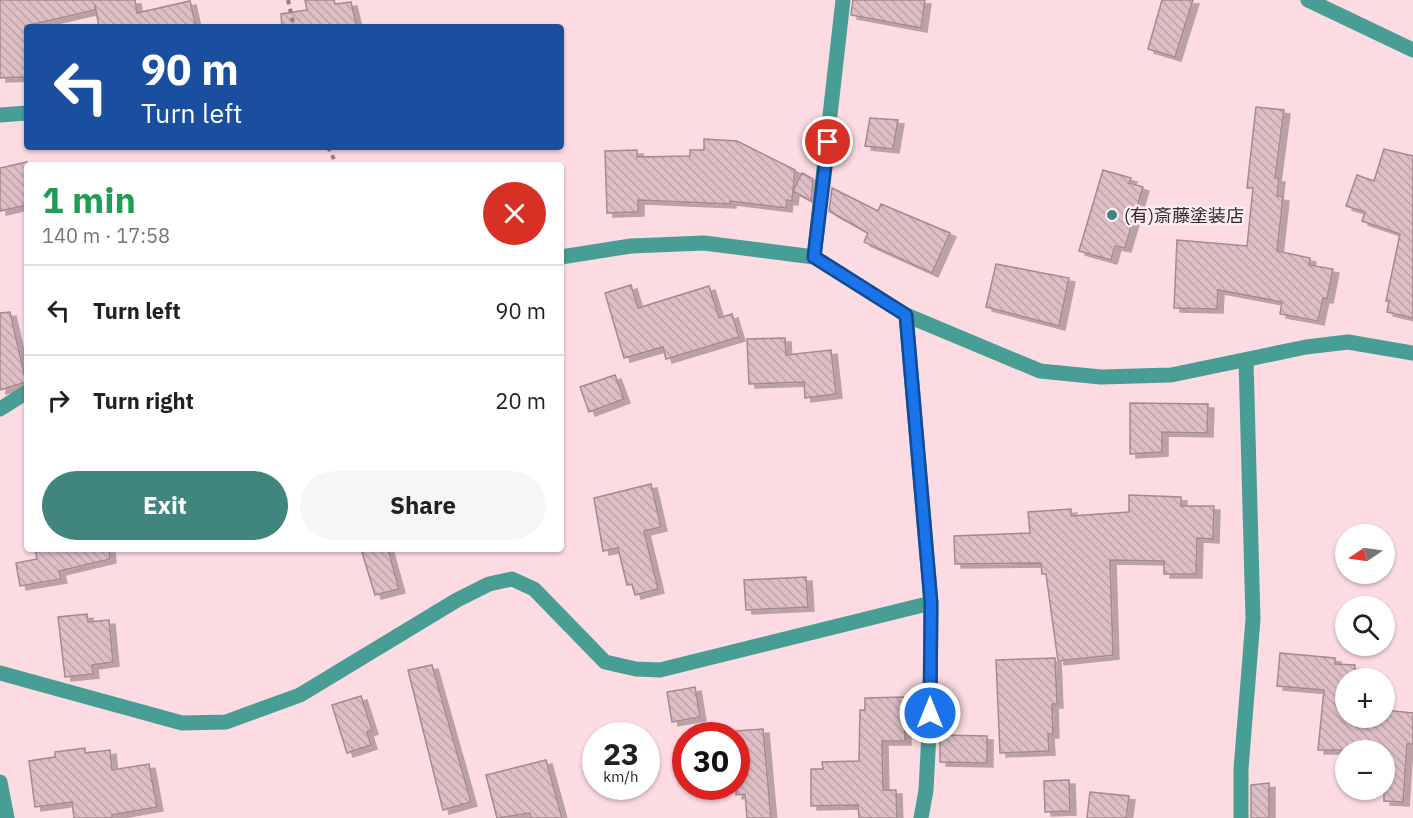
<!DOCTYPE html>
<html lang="en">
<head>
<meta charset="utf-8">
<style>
  body { margin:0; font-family:"IBM Plex Sans","Noto Sans JP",sans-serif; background:#f6f6f6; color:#202124; height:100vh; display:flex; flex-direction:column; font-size:22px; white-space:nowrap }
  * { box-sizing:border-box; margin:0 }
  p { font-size:20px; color:#757577 }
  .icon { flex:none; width:33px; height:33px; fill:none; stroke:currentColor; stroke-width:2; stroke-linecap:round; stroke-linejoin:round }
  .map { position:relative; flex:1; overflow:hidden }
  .sheet { position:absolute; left:24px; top:162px; width:540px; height:390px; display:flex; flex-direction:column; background:#fff; border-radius:6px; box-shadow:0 2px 4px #0004 }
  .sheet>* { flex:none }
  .top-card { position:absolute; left:24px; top:24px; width:540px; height:126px; border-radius:6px; box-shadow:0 2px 4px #0004; background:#1a4fa0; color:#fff; overflow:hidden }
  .needle { width:39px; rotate:257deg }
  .controls { position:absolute; left:1335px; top:524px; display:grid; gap:12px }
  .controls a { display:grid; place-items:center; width:60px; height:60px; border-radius:50%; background:#fff; box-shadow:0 2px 4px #0004; font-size:30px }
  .speed { position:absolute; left:582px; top:722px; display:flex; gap:12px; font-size:30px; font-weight:700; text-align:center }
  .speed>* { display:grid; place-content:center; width:78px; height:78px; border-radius:50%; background:#fff; box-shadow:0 2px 4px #0004; line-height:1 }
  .speed small { font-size:15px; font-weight:400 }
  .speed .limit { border:9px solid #d22; background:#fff; color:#111 }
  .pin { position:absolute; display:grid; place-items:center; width:51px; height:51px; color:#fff; margin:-26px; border:3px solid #fff; border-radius:50%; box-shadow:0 2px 6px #0007 }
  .me { position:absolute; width:66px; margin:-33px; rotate:0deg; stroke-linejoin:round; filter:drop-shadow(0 0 4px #0008) }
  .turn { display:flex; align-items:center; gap:21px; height:126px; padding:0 18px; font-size:27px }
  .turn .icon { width:78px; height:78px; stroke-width:2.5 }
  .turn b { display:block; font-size:42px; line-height:51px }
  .round { display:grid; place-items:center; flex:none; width:63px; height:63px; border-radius:32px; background:#f6f6f6 }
  .headline { display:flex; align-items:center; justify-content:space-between; height:102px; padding:0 18px }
  h1 { font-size:36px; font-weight:800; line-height:45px; color:#1e9e55 }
  .button { display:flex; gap:12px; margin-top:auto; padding:12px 18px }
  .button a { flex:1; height:69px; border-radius:36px; background:#41867e; color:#fff; font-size:24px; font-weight:800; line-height:69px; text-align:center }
  .button a+a { background:#f6f6f6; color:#202124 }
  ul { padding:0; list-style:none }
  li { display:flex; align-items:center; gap:18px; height:90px; padding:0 18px; border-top:2px solid #e0e0e0 }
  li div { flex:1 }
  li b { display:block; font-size:22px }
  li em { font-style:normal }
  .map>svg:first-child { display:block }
</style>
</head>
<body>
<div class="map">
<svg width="1413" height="818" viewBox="0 0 1413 818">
  <defs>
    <pattern id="building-back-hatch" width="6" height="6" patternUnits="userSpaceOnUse" patternTransform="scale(1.5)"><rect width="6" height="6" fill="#debec5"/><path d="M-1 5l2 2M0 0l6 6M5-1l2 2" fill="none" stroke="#bfa3a9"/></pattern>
    <filter id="shadow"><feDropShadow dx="6" dy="4" stdDeviation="0" flood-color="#0004"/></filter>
  </defs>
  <rect width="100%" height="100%" fill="#fcdbe2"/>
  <path fill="url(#building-back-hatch)" stroke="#a6888f" stroke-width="1.5" filter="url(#shadow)" d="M0 0H135L137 13 190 1 196 27H99L95 5V10L25 26 26 77 0 78Z
    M305 0H334L335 4 351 2 357 27H282L281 14 307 10Z
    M853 0H925L921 28 851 15Z
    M1162 0H1193L1175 57 1148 49Z
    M1256 107 1284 110 1275 178H1279L1277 196 1283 197 1277 251 1310 258 1309 265 1333 269 1327 299 1323 298 1318 321 1280 314 1282 302 1218 290 1217 309 1174 308 1177 240 1247 246 1253 188H1247Z
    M870 118 898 120 893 149 865 146Z
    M704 139 737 141 795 170 792 201 787 200 786 208 730 201V204L638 200V212L607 213 605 151 637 150V157L690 156V150H704Z
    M1384 149 1413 156V318L1387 312 1389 301H1386L1400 234 1362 221 1365 212 1346 206 1357 175 1374 181Z
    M27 162V205L0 211V168Z
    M1103 170 1131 178 1129 183 1143 187 1125 248 1115 246 1111 260 1079 251Z
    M802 173 813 179 811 201 793 191Z
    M832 188 878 211 881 204 950 233 932 273 864 242 868 233 829 211Z
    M996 264 1069 278 1059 326 986 307Z
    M631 285 638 308 709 286 719 318 732 314 739 337 666 359 663 347 624 358 605 293Z
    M10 312 26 382 0 390V313Z
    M785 338 786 355 831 350 836 394 805 398 804 382 749 384 747 339Z
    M615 375 624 399 589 412 580 387Z
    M1130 403 1208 404 1207 433 1162 432V452L1130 454Z
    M651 484 661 527 644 531 658 589 635 595 632 584 627 585 618 548 603 551 594 498Z
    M1129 495 1181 497V506H1214L1213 539 1197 538 1196 574H1164V561L1110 560 1113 655 1058 661 1046 574H1042L1041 563 955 564 954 536 1030 533 1028 512 1071 509V516L1129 512Z
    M35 549H109L110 559 59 571 61 579 20 586 16 563 37 559Z
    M361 549H388L399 589 375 595Z
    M806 577 808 607 746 610 744 580Z
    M87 614 88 622 109 620 113 662 92 665 93 674 65 677 58 617Z
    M1280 653 1335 658V664L1355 665 1354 678H1346V717H1384V710L1413 713V744H1407L1403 802 1384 801V750H1318L1324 690 1277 686Z
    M1055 658 1057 704H1052L1053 734H1048L1049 751 1000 753 996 660Z
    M432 665 471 802 443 810 408 670Z
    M695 687 700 717 672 722 667 692Z
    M361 696 372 730 367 732 371 745 347 753 332 705Z
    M904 697 905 741H882L883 790H896L897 818H859L858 805 811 806V769H823L822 762 859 761 860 710H865V698Z
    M763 729 771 818H747L745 794 736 795V731Z
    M940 735 987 736V763L940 762Z
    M85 748V753L110 750 112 770 149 764 157 807 112 815V818H74L72 802 35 807 29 761 55 757V752Z
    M546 760 562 818H531L530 813 497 818 486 775Z
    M1069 780 1070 811 1045 812 1044 781Z
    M1269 783V818H1251V785Z
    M1090 792 1129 796 1126 818H1087Z"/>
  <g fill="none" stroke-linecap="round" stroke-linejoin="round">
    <path stroke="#978085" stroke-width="4" stroke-dasharray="4.5 4.5" stroke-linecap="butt" d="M288 0 294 27
      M328 147 337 165"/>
    <path stroke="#489e94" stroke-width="15" d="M1308 0 1413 50
      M0 115 27 113
      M561 257 631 246 704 243 814 257 906 315 1040 371 1101 377 1171 375 1306 347 1348 342 1413 353
      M814 257 843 0
      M906 315 931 603 930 713 926 790 921 818
      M0 409 27 392
      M0 673 182 723 226 722 300 695 457 600 489 584 512 579 534 589 605 662 636 669 660 670 931 603
      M0 782 7 818
      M1241 818V769L1253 619 1246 360"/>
  </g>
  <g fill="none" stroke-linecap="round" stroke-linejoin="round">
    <defs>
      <path id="route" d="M828 142 814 257 906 315 931 603 930 713"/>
    </defs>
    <use href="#route" stroke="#114b97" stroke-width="15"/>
    <use href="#route" stroke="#1a73e8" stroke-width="10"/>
  </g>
  <circle fill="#41867e" stroke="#fbeef1" stroke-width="2" cx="1112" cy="215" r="6"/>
  <g text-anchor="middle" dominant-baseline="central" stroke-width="5" stroke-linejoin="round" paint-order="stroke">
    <g font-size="18" fill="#34272a" stroke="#fbeef1" text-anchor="start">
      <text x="1124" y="215">(有)斎藤塗装店</text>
    </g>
  </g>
</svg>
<div class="controls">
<a><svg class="needle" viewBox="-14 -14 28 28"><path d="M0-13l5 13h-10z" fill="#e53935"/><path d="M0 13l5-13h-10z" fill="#757577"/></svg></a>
<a><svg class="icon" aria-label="search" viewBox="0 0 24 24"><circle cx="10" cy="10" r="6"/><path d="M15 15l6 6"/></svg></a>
<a>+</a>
<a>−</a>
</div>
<div class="speed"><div>23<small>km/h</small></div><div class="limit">30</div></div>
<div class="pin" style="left:828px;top:142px;background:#d93025"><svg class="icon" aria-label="arrive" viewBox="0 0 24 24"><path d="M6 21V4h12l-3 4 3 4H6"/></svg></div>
<svg class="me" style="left:930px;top:713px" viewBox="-20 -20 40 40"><circle r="17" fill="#1a73e8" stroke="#fff" stroke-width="3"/><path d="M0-11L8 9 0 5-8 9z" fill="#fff"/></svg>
<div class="top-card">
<div class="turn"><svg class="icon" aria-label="left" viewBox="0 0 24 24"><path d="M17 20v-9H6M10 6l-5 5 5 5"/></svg><div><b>90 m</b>Turn left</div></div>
</div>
<section class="sheet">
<div class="headline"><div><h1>1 min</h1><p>140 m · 17:58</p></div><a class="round" style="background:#d93025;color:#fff"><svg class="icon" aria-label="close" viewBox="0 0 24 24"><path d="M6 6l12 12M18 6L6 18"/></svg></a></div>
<ul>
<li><svg class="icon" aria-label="left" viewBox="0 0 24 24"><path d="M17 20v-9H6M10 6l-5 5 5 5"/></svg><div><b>Turn left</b></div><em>90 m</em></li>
<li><svg class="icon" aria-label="right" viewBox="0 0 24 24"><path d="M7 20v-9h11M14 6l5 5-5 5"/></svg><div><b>Turn right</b></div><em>20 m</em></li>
</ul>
<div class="button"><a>Exit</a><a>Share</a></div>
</section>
</div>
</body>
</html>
